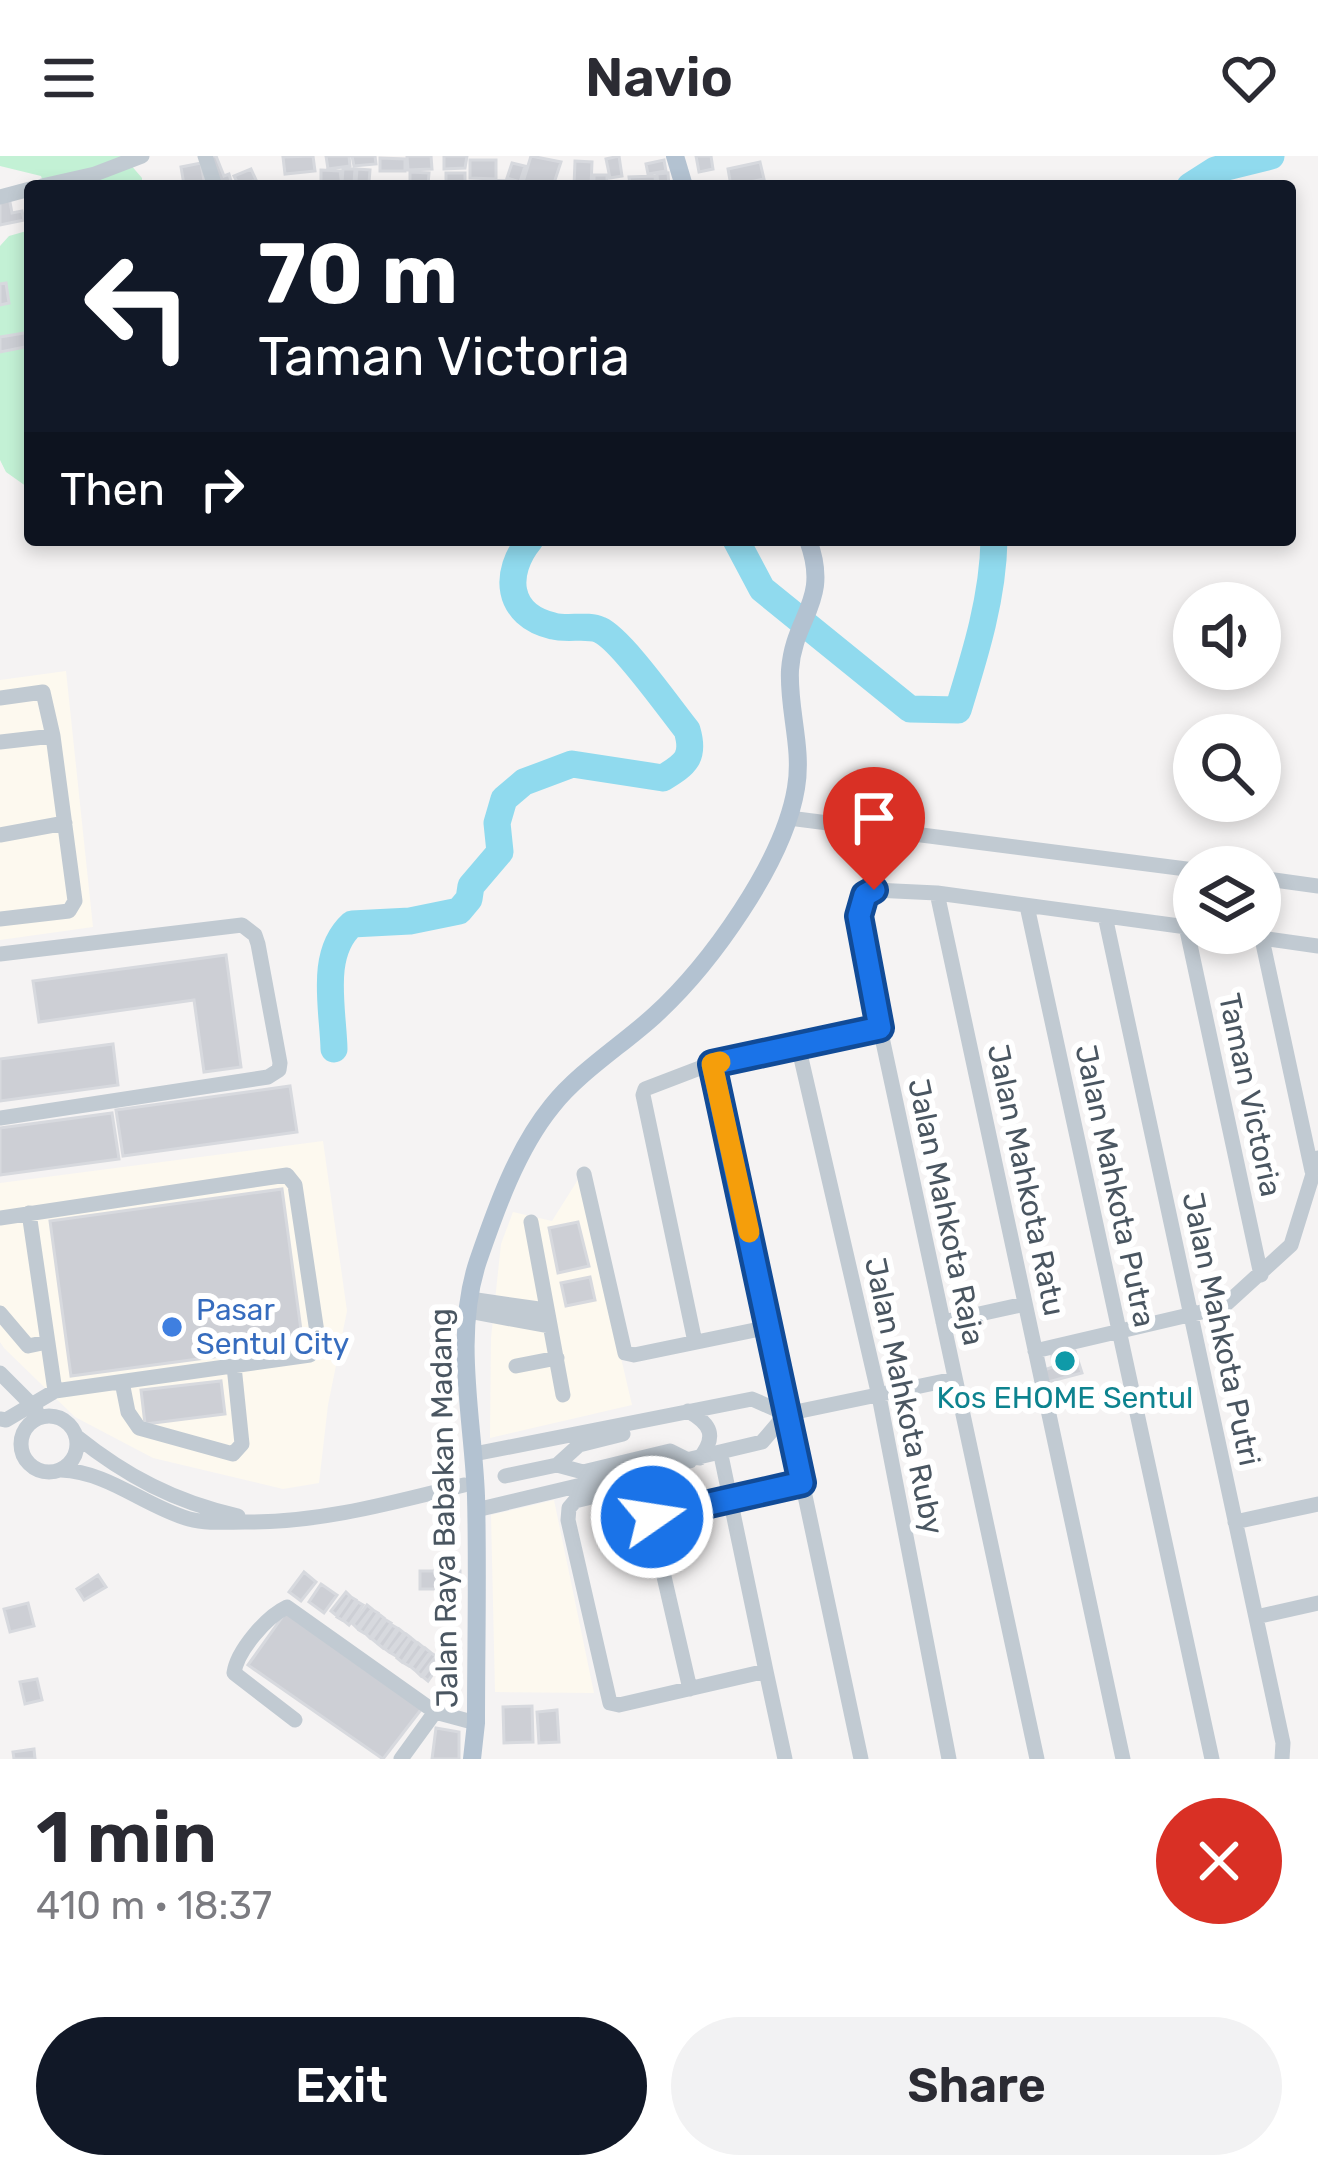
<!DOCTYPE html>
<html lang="en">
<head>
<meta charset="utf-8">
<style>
  body { margin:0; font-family:Rubik,sans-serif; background:#f2f2f3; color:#2b2b33; height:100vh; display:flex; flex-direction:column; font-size:45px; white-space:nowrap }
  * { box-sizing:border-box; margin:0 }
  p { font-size:39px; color:#7c7c81 }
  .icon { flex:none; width:66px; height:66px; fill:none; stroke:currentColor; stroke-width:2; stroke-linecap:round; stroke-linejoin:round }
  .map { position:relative; height:1603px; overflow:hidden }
  .sheet { display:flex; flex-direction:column; background:#fff; flex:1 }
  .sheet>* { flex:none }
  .top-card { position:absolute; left:24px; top:24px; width:1272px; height:366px; border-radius:12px; box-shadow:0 6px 18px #0003; background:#111827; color:#fff; overflow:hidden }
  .fabs { position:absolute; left:1173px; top:426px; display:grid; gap:24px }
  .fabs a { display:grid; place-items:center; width:108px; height:108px; border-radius:50%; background:#fff; box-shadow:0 6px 18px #0003; font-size:60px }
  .pin { position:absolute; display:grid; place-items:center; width:102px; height:102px; color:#fff; margin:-123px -51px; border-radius:50% 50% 50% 0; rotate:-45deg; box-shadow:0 0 12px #0007 }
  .pin .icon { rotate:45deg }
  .me { position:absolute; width:132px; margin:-66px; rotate:77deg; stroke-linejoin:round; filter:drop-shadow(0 0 9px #0008) }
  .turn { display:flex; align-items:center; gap:42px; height:252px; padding:0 36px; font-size:54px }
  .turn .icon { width:156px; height:156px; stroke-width:2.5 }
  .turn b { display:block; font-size:84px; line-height:102px }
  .then { display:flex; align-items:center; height:114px; padding:0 36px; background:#0003; gap:24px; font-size:45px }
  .round { display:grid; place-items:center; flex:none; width:126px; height:126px; border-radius:63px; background:#f2f2f3 }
  .summary { display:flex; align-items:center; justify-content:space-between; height:204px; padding:0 36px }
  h1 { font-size:72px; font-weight:600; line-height:90px }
  .cta { display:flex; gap:24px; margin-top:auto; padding:24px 36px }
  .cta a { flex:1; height:138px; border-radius:72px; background:#111827; color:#fff; font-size:48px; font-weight:600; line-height:138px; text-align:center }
  .cta a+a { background:#f2f2f3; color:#2b2b33 }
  header { display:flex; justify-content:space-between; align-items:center; height:156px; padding:0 36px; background:#fff; font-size:54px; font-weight:600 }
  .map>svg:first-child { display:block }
</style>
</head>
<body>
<header><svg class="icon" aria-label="menu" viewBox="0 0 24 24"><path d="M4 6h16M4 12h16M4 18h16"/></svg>Navio<svg class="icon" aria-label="heart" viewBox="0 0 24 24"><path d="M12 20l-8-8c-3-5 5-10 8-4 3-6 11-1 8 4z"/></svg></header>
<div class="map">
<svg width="1318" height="1603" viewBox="0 0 1318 1603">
  <rect width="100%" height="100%" fill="#f5f3f3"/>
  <path fill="#fdf9ef" d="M66 515 93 771 0 784V524Z
    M323 985 347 1155 328 1249 319 1327 283 1333 153 1302 75 1261 4 1192 0 1186V1027Z
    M579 1022 632 1249 490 1282 491 1182 501 1088 513 1056 552 1065Z
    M554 1344 594 1537 495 1536 491 1359Z"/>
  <path fill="#c3f1d5" d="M0 0H123L142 22V30H44L41 20 0 10Z
    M30 74V333L6 316 0 304V90L9 80Z"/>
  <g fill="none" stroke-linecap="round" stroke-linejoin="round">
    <path stroke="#90daee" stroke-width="27" d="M1190 30 1215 14 1271 0
      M736 384 762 433 910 553 958 554C975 499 993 442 994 384
      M334 893C333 852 319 798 352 768L410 765 459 755 469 743 471 730 500 696 497 667 504 643 524 626 572 608 663 622C686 608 695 601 687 574 670 553 621 483 600 474 587 468 568 474 553 470 506 459 503 417 530 384"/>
  </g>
  <path fill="#cdcfd5" stroke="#d7d9de" stroke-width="3" d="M207 0H216L224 20 229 18 231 25 218 29Z
    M313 0 315 15 285 18 283 1Z
    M326 0H349L350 10 328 13Z
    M352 0H375L376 8 354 10Z
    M407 0H431L432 13 408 14Z
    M444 0H467L465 12 444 13Z
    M531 0 561 6 553 30 523 26Z
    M619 0 622 20 610 22 606 3Z
    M696 0H711L713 13 699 16Z
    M380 2 405 3V15H380Z
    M470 4H496V23L470 22Z
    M664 4 666 15 648 18 646 8Z
    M575 5 592 6 591 30H574Z
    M760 6 764 23 731 30 728 13Z
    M201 7 204 25 184 29 181 11Z
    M512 7 525 10 520 26 507 22Z
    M251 13 256 24 239 30 234 20Z
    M343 13H355L354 27H342Z
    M357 13 370 14 369 27 356 26Z
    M321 14 340 15 342 30H315L321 28Z
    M410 16 429 17 428 29 444 30H410Z
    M446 17H465V30H446Z
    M668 17 669 30H658L657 18Z
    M594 19H607V30H594Z
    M655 20 656 30H630L629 21Z
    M479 24 515 25V30H479Z
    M9 41 12 57 22 55 24 64 0 69V43Z
    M6 127 9 147 0 149V128Z
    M30 176V190L0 196V181Z
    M226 799 241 911 204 916 194 844 39 866 33 825Z
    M113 888 118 929 0 945V903Z
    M290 930 297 976 123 1000 116 954Z
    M112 957 119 1003 0 1019V972Z
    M282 1033 303 1189 71 1220 50 1065Z
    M578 1066 589 1110 558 1117 549 1072Z
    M590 1121 595 1144 566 1150 561 1127Z
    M1075 1195 1082 1217 1048 1226 1044 1214 1053 1211 1052 1200Z
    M221 1225 225 1258 145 1268 141 1234Z
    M420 1415H460V1433H420Z
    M304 1416 316 1426 301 1445 289 1436Z
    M98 1419 106 1431 84 1444 77 1433Z
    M321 1428 337 1439 324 1457 309 1446Z
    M346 1436 350 1440 336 1459 331 1455Z
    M351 1441 356 1444 342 1464 337 1461Z
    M358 1446 363 1449 349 1469 344 1465Z
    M28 1447 34 1470 10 1476 4 1453Z
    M367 1449 372 1453 357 1472 353 1468Z
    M288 1453 423 1551 383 1603 248 1509Z
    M373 1454 378 1457 364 1477 359 1474Z
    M380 1459 384 1462 370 1482 366 1478Z
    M386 1464 391 1467 377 1487 372 1483Z
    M392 1469 397 1472 383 1492 378 1488Z
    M399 1473 404 1477 389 1496 385 1493Z
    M406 1478 410 1481 396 1500 391 1497Z
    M411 1482 416 1486 402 1506 397 1502Z
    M418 1487 423 1491 409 1510 404 1507Z
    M425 1492 430 1496 416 1515 411 1511Z
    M431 1497 436 1500 421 1520 417 1516Z
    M438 1501 442 1505 428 1525 423 1521Z
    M37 1523 42 1544 25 1548 20 1526Z
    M532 1550 533 1586 504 1587 503 1551Z
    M557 1554 559 1586 539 1587 537 1556Z
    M436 1572 459 1576V1603H432Z
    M34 1593 35 1603H14L13 1596Z"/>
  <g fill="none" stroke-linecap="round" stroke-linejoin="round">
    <path stroke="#c1cad2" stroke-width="15" d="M205 0 215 30
      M42 30 95 18 142 0
      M0 41 30 33
      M0 542 43 536 53 580
      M0 586 53 580 75 745 69 755 0 763
      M789 662 1194 714
      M0 679 65 667
      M1260 722 1318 730
      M937 737 1123 1603
      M1027 750 1212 1603
      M1105 760 1283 1587 1282 1603
      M1186 770 1261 1119
      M1225 777 1318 790
      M1262 783 1312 1015
      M0 798 242 769 255 779 258 788 280 907 279 914 268 921 0 962
      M880 872 1037 1603
      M798 889 879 1240 949 1603
      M713 907 861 1603
      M584 1018 625 1197 634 1199 769 1171
      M29 1057 55 1235
      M0 1062 287 1019 295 1029 318 1183 310 1199 55 1235 6 1264 0 1263
      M531 1066 563 1239
      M470 1143 546 1154
      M468 1155 549 1170
      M0 1157 28 1190 47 1186
      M943 1166 1025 1148
      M695 1186 643 939 645 933 713 907 880 872 859 760 865 739 874 734 937 737 1194 772
      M1035 1195 1223 1151 1291 1089 1318 1002
      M516 1210 557 1202
      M0 1217 36 1253
      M122 1226 128 1256 139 1272 233 1298 242 1288 234 1210
      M961 1250 1043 1232
      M688 1255C711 1268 717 1280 700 1302
      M786 1258 954 1223
      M21 1288a28 28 0 1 1 56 0a28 28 0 1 1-56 0Z
      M76 1280C126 1320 175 1346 238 1360
      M474 1298 752 1243 786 1258
      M722 1304 766 1515
      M557 1309 579 1289 623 1278
      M61 1314C109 1316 144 1350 189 1363 207 1368 227 1366 245 1366 320 1367 391 1347 464 1329
      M505 1320 557 1309 583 1316 670 1295 690 1305
      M476 1354 762 1286 786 1258
      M652 1361 802 1327
      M1235 1366 1318 1348
      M1256 1461 1318 1447
      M690 1533 644 1334 636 1330 575 1345 569 1352 568 1364 610 1547 619 1549 766 1515 785 1603
      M295 1564 234 1517C237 1495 266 1461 287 1451L435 1556 476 1567
      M401 1603 435 1556"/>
    <path stroke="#b3c2d1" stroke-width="18" d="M675 0 684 30
      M472 1603 476 1567C476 1491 478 1415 476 1340 473 1263 453 1180 478 1105 496 1053 517 993 552 950 579 916 622 889 654 860 710 809 784 706 796 632 803 592 788 553 790 514 794 459 831 446 808 384"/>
  </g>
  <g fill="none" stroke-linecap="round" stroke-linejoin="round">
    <defs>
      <path id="route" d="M652 1361 802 1327 712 908 880 872 859 760 865 739 874 734"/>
    </defs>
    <use href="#route" stroke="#114b97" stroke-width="30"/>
    <use href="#route" stroke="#1a73e8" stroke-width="21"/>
    <path stroke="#f59e0b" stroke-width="21" d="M720 906 712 908 749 1076"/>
  </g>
  <circle fill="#3f7fe0" stroke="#fff" stroke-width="4.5" cx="172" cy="1171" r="12"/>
  <circle fill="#0f9aa8" stroke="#fff" stroke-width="4.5" cx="1065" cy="1205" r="12"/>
  <g text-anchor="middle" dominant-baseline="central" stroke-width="12" stroke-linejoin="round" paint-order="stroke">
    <g font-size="30" fill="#4a5661" stroke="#fff">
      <text transform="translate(1250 939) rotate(78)">Taman Victoria</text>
      <text transform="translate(1026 1024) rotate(78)">Jalan Mahkota Ratu</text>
      <text transform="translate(1115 1030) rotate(78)">Jalan Mahkota Putra</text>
      <text transform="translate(946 1056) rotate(78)">Jalan Mahkota Raja</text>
      <text transform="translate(1221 1173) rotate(78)">Jalan Mahkota Putri</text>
      <text transform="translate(904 1240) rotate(78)">Jalan Mahkota Ruby</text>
      <text transform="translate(444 1352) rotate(-91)">Jalan Raya Babakan Madang</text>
    </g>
    <g font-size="30" fill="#366cbe" stroke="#fff" text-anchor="start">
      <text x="196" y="1154">Pasar<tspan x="196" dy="34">Sentul City</tspan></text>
    </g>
    <g font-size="30" fill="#0d838f" stroke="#fff">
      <text x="1065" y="1242">Kos EHOME Sentul</text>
    </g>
  </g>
</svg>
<div class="fabs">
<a><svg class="icon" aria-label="sound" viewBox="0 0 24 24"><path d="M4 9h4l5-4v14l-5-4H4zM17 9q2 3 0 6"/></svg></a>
<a><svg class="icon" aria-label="search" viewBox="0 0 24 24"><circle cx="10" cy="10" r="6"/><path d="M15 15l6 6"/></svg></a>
<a><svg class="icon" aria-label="layers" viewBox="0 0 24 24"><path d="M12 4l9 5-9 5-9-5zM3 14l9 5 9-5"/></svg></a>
</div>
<div class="pin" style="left:874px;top:734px;background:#d93025"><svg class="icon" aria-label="arrive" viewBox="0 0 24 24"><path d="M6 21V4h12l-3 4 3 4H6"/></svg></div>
<svg class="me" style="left:652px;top:1361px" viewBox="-20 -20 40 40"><circle r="17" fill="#1a73e8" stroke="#fff" stroke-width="3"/><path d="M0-11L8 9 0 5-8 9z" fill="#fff"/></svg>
<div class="top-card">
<div class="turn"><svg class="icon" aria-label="left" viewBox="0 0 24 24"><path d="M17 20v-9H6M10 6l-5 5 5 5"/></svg><div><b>70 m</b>Taman Victoria</div></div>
<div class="then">Then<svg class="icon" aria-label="right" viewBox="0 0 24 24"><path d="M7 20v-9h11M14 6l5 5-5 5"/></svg></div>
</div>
</div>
<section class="sheet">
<div class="summary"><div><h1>1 min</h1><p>410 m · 18:37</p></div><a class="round" style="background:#d93025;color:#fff"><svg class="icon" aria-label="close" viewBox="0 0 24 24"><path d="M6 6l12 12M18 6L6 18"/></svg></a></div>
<div class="cta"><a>Exit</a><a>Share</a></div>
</section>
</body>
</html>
